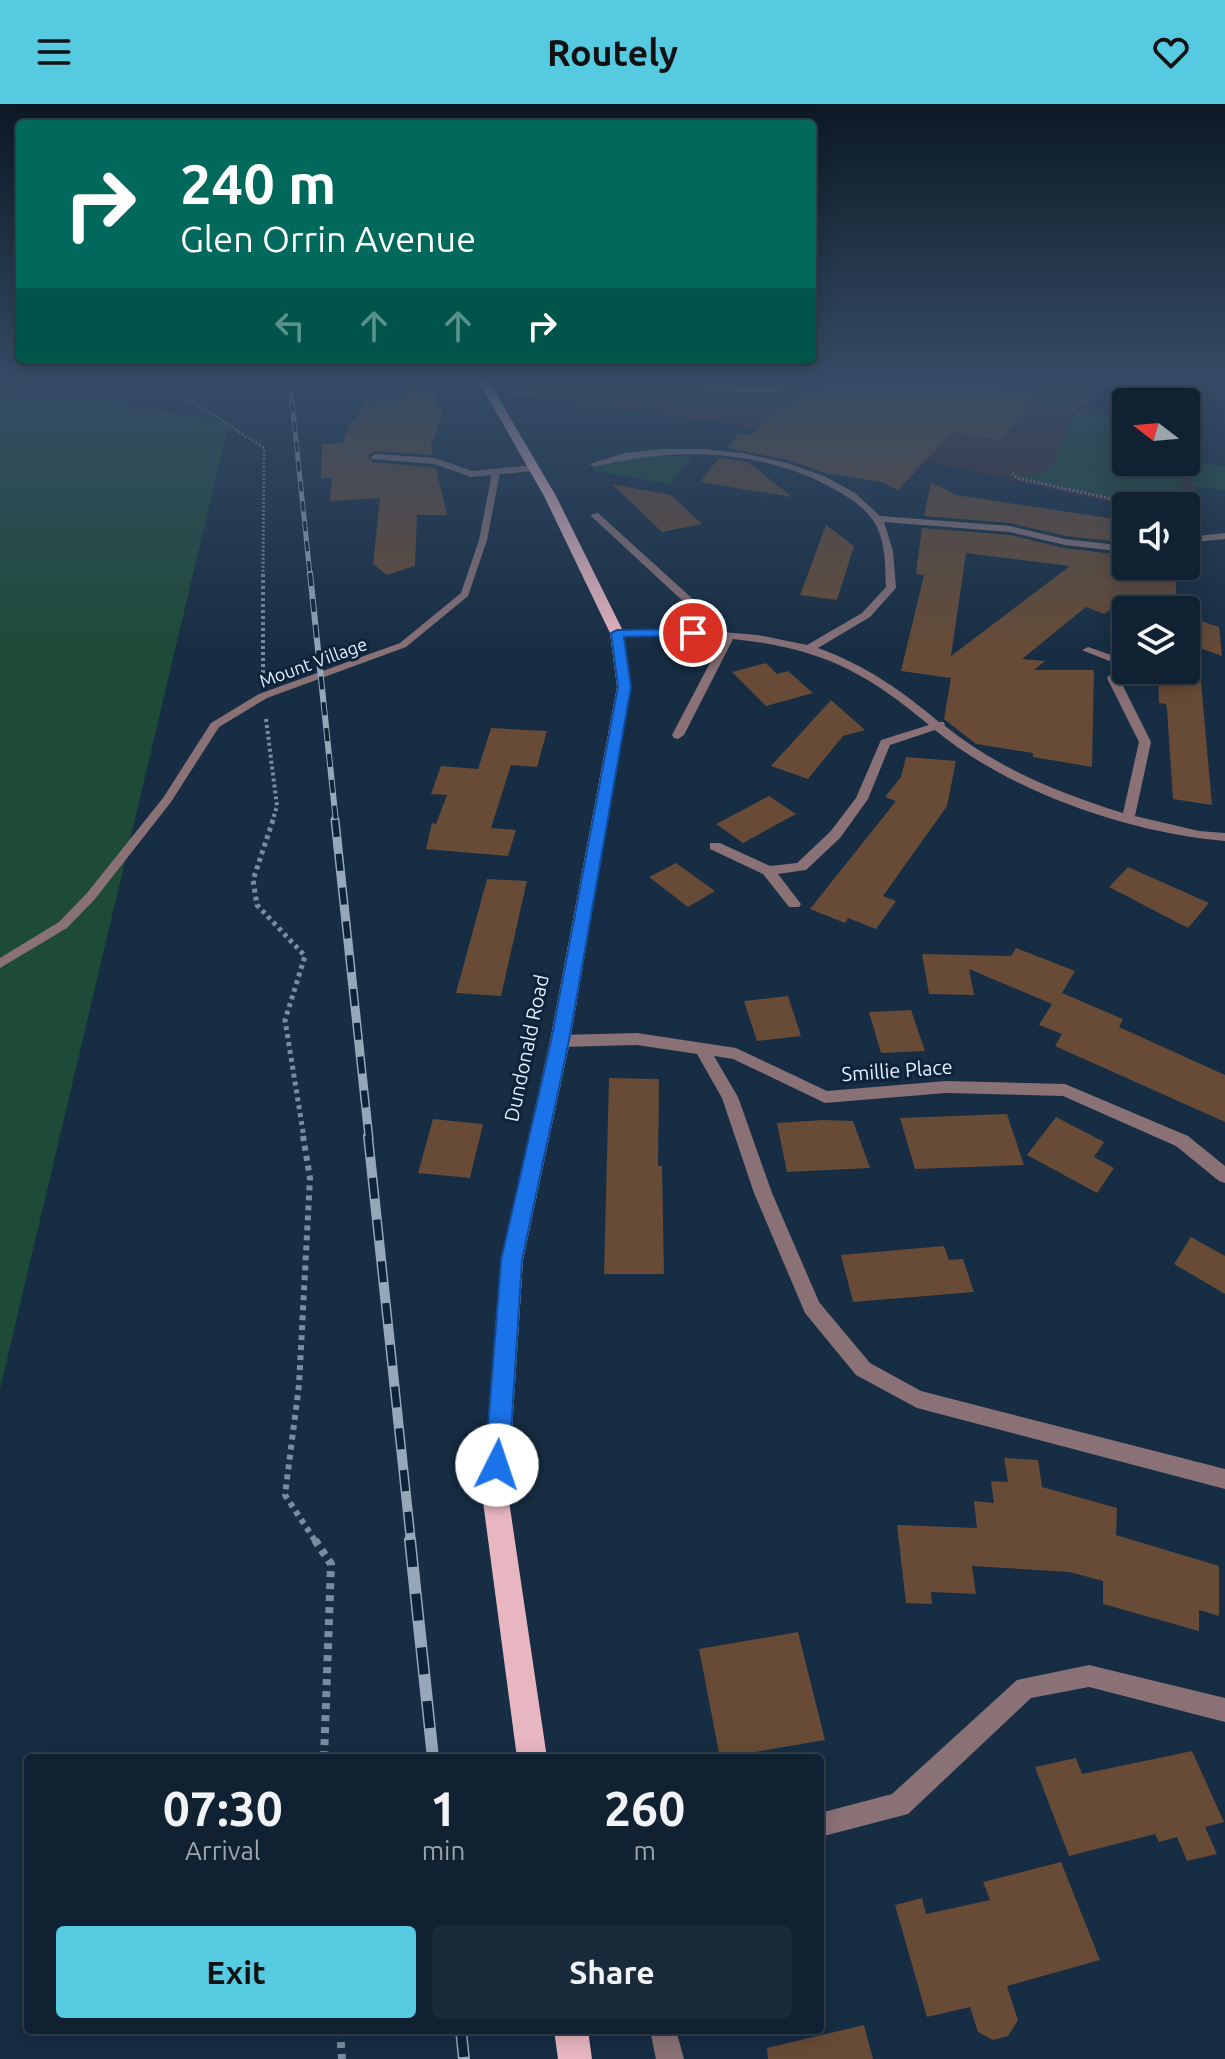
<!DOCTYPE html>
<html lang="en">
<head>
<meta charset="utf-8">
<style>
  body { margin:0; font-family:Ubuntu,sans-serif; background:#192a3a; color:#f1f3f6; height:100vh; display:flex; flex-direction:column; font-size:30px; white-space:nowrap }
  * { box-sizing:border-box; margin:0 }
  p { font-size:26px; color:#9ca4ac }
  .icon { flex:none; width:44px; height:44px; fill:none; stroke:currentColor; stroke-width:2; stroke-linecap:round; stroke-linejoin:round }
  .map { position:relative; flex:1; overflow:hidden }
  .details { position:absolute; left:24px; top:1650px; width:800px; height:280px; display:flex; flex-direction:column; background:#102232; border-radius:8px; box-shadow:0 4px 20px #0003,0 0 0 2px #303f4d }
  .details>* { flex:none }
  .hud { position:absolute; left:16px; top:16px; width:800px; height:244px; border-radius:8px; box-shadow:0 4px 20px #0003,0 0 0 2px #303f4d; background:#00695c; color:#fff; overflow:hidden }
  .needle { width:52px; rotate:286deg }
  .fabs { position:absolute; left:1112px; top:284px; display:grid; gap:16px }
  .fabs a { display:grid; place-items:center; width:88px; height:88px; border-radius:8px; background:#102232; box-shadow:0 4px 20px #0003,0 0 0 2px #303f4d; font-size:40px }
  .pin { position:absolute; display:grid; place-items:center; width:68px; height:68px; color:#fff; margin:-34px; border:4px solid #fff; border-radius:50%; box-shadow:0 2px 8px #0007 }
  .me { position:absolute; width:88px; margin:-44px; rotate:4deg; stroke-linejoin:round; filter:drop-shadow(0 0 6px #0008) }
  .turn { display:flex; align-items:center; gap:28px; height:168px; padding:0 32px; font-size:36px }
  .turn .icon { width:104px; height:104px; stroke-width:2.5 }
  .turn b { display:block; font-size:56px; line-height:68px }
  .lanes { display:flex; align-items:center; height:76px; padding:0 32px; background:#0003; justify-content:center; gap:40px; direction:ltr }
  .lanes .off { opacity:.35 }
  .eta { display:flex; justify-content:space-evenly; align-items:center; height:136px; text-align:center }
  .eta b { font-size:48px; font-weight:700; line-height:56px }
  .action { display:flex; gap:16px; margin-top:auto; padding:16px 32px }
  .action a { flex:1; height:92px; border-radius:8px; background:#55cae0; color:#111; font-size:32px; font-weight:700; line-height:92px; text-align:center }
  .action a+a { background:#192a3a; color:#f1f3f6 }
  header { display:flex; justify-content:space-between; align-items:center; height:104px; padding:0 32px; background:#55cae0; color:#111; font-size:36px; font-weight:700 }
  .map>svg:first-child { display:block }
</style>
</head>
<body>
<header><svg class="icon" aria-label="menu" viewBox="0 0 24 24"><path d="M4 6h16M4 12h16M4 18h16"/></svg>Routely<svg class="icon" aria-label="heart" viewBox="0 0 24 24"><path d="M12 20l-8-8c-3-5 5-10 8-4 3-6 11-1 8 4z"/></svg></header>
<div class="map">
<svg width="1225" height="1955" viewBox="0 0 1225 1955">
  <rect width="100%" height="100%" fill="#162d43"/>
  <path fill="#402d34" d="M506 278H1114L1082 306 1126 309V358H1186V312L1199 313 1195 418 1186 416V402H1126L906 352 714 317 508 292Z"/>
  <path fill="#1d4b38" d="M0 281 229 318 0 1285Z
    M1074 308 1126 311V358H1186L1177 402H1153L1020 373 1045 368 1053 362Z
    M663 351 693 354 669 380 591 366 620 355Z
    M1194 358 1225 362V386L1192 382Z"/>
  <path fill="#674b36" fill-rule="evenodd" d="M831 278 897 282 901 278H992L987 283 1037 292 999 336 953 327 898 386 882 378 825 369 788 356 727 344 739 329 750 331 804 285 818 288Z
    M434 281 435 303H444L431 341 433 351 375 347 368 352 372 358 436 364 447 411H417L415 462 387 471 373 460 380 394 330 397 332 374H321L322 340 343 339 351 317H355L365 298 399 296 408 293V282Z
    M719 354 748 358 792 393 700 378Z
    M931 378 956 391 1121 416 1122 438 1066 432 1010 419 924 412Z
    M612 380 671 391 702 420 662 428Z
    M826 421 854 442 837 496 800 491Z
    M922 424 1010 431 1064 444 1122 451 1126 462H1174L1178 506H1110L1104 510 1086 503 1022 555 1045 557 1034 566H1094L1092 663 1033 653V649L976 640 944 615 951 574 901 567 924 471 916 470ZM966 449 1070 462 951 552Z
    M1186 512 1219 523 1222 552 1186 539Z
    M766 559 777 570 788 567 813 589 766 602 732 568Z
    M1158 566H1200L1212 701 1173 695 1167 605 1166 600 1159 599Z
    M831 596 865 626 843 632 808 675 771 662Z
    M491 624 547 627 537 663 511 661 491 724 516 726 508 752 426 745 432 719 436 720 447 691 431 690 441 662 478 665Z
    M906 653 956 657 947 702 883 792 896 797 876 825 848 814 845 819 810 805 896 697 885 693 901 673Z
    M769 692 796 710 743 739 716 720Z
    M676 759 715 787 688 803 649 773Z
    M1128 763 1171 782 1209 799 1188 824 1109 783Z
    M487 775 527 777 501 892 456 889Z
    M1016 844 1075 867 1062 889 1123 915 1119 923 1225 971V1018L1055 942 1062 930 1039 921 1052 900 969 865 974 891 929 890 922 850 1011 852Z
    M788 892 801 932 757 937 744 897Z
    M911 906 925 947 881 949 869 908Z
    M609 974 659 975 658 1062H662L664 1170H604Z
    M1007 1010 1024 1061 915 1065 900 1014Z
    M1056 1013 1104 1038 1094 1053 1114 1064 1097 1089 1027 1051Z
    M433 1015 483 1020 470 1074 418 1069Z
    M823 1016 853 1017 870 1064 787 1068 777 1019Z
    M1191 1133 1225 1152V1190L1174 1160Z
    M944 1142 949 1156 963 1155 974 1188 853 1198 841 1151Z
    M1004 1354 1038 1356 1042 1383 1117 1404 1116 1431 1219 1462V1512L1199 1506V1527L1103 1500V1477L1070 1468 972 1462 976 1490 931 1488 932 1500 906 1499 897 1421 977 1424 974 1397 994 1399 991 1377 1008 1378Z
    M798 1528 825 1636 720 1654 699 1545Z
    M1192 1647 1224 1718 1205 1723 1217 1750 1187 1757 1177 1733 1159 1738 1155 1730 1069 1752 1035 1663 1076 1654 1082 1670Z
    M1061 1758 1100 1856 1007 1882 1018 1916 1008 1932 993 1936 978 1928 970 1903 927 1913 895 1801 922 1794 926 1810 990 1796 983 1778Z
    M864 1921 873 1955H768L767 1944Z"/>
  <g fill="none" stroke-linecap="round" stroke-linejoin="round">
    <path stroke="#7a8c9f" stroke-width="3" stroke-dasharray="2 2" stroke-linecap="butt" d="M152 278 201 303 264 344 263 471
      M515 290 596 285
      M1073 306 1108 278
      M1012 369 1017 374 1144 402"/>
    <path stroke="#7a8c9f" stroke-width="4" stroke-dasharray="3 3" stroke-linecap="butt" d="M263 569V469
      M266 615 277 702 272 718"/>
    <path stroke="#7a8c9f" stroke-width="5" stroke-dasharray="4 4" stroke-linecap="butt" d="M273 716 253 776 257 801 305 852 285 916 304 1034"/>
    <path stroke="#7a8c9f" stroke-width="6" stroke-dasharray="5 5" stroke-linecap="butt" d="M303 1032 310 1074 299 1281 285 1391 316 1438"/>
    <path stroke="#7a8c9f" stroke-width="8" stroke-dasharray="6 6" stroke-linecap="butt" d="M315 1436 331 1460 324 1654
      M340 1926 342 1955"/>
    <path fill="#897176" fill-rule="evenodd" d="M611 278 765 285 777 282 780 278H786L781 285 765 289 614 280Z
      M496 367 500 369 487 436 468 492 406 543 267 594 219 623 171 698 95 795 67 824 0 864V854L59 818 87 789 163 694 211 619 259 590 400 539 461 489 479 436 492 369Z"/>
    <path fill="#897176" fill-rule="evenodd" d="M662 345H702L743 349 787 359 824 372 855 389 880 412 1010 422 1065 435 1126 442V448L1065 441 1010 428 884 418 893 447 896 484 870 513 818 544C865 561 901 586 939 618H944L945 622C997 664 1059 689 1123 709L1139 638 1107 574 1119 561 1082 546 1088 543 1126 556 1127 566 1119 574 1151 638 1135 712 1199 727 1225 729V737C1129 729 1010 688 935 626L890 641 868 695 840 734 806 766 778 770 801 800 799 803H789L763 770 710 745V739H720L770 762 797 759 830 728 856 694 881 636 929 621C863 566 819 544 733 535L684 631 678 635 674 634 672 631 723 534 613 531V527L617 526H687L686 500 590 411 598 409 695 497 698 526 758 531 807 541 862 509 886 483C885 463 886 436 874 418 865 403 847 392 832 384 760 344 671 343 594 363L590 360 625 349Z
      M375 350 435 354 472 367 533 361 537 364 533 367 471 373 434 360 372 355 371 353Z
      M1225 429V435L1186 439V433Z
      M637 929 736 944 827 987 946 977 1065 980 1188 1032 1225 1062V1079L1219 1077 1176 1042 1063 992 946 989 825 999 733 955 714 952 738 993 772 1089 819 1198 870 1259 921 1287 1225 1365V1385L917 1304 856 1271 805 1209 754 1089 722 994 697 950 637 941 560 943 552 937 560 931Z
      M1089 1561 1225 1594V1618L1089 1583 1031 1594 908 1710 820 1733V1709L892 1690 1017 1576Z
      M650 1926H676L684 1955H656Z"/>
    <path fill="#e7b6c1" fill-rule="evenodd" d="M479 278H489L556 392 624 529 631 583 570 937 523 1156 508 1390 547 1654H517L482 1390 501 1156 550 937 617 583 610 529 544 392Z
      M554 1926H588L592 1955H558Z"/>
    <defs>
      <path id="rail-far4" d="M290 278 310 471"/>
      <path id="rail-far3" d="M310 469 336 718"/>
      <path id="rail-far2" d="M335 716 369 1034"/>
      <path id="rail-far1" d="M368 1032 411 1438"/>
      <path id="rail" d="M410 1436 433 1654
        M461 1926 464 1955"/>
    </defs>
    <use href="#rail-far4" stroke="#96a7b9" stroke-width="5"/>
    <use href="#rail-far3" stroke="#96a7b9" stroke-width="6"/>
    <use href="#rail-far2" stroke="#96a7b9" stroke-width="9"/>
    <use href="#rail-far1" stroke="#96a7b9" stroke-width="10"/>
    <use href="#rail" stroke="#96a7b9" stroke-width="12"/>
    <use href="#rail-far4" stroke="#0c2339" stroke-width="3" stroke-dasharray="10" stroke-linecap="butt"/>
    <use href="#rail-far3" stroke="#0c2339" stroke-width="4" stroke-dasharray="13" stroke-linecap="butt"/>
    <use href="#rail-far2" stroke="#0c2339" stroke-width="6" stroke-dasharray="17" stroke-linecap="butt"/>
    <use href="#rail-far1" stroke="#0c2339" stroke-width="7" stroke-dasharray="21" stroke-linecap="butt"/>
    <use href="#rail" stroke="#0c2339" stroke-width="9" stroke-dasharray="27" stroke-linecap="butt"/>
  </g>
  <linearGradient id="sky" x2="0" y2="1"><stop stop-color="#0c1925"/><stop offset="0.5" stop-color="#364c66"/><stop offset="1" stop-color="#364c66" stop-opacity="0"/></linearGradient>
  <rect width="1225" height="551" fill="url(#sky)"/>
  <path fill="#1a73e8" stroke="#114b97" stroke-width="2" d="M693 525 697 526V531L624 533 631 583 569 937 522 1156 509 1361 505 1369 497 1372 489 1369 485 1361 501 1156 551 937 618 583 611 529 617 526Z"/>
  <g text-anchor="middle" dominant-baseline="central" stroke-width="6" stroke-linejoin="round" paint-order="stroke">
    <g font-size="18" fill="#e2f0ff" stroke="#0c2339">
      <text transform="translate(313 558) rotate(-20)">Mount Village</text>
    </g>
    <g font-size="20" fill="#e2f0ff" stroke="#0c2339">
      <text transform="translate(526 944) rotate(-78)">Dundonald Road</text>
      <text transform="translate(897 966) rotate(-4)">Smillie Place</text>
    </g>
  </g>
</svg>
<div class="fabs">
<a><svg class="needle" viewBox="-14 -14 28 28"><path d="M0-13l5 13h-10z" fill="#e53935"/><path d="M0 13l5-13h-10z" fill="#9ca4ac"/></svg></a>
<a><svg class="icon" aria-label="sound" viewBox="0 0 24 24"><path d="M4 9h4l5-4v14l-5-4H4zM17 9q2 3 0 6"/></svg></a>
<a><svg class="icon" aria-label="layers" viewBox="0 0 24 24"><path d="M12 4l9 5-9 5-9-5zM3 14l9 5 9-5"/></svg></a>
</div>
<div class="pin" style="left:693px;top:529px;background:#d93025"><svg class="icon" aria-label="arrive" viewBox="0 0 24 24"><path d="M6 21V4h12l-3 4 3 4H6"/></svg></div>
<svg class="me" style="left:497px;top:1361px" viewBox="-20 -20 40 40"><circle r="19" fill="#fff"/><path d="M0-13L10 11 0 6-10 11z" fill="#1a73e8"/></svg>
<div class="hud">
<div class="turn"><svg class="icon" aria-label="right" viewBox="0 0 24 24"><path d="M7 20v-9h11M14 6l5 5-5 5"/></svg><div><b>240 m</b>Glen Orrin Avenue</div></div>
<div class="lanes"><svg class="icon off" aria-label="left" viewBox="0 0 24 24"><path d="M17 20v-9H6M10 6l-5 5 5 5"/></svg><svg class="icon off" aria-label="ahead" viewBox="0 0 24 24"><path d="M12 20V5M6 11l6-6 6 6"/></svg><svg class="icon off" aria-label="ahead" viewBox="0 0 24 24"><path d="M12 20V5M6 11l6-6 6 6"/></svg><svg class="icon" aria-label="right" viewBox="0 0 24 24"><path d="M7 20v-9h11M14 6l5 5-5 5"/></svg></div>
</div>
<section class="details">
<div class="eta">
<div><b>07:30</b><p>Arrival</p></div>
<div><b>1</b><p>min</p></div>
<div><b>260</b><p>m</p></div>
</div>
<div class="action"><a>Exit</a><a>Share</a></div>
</section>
</div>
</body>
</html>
